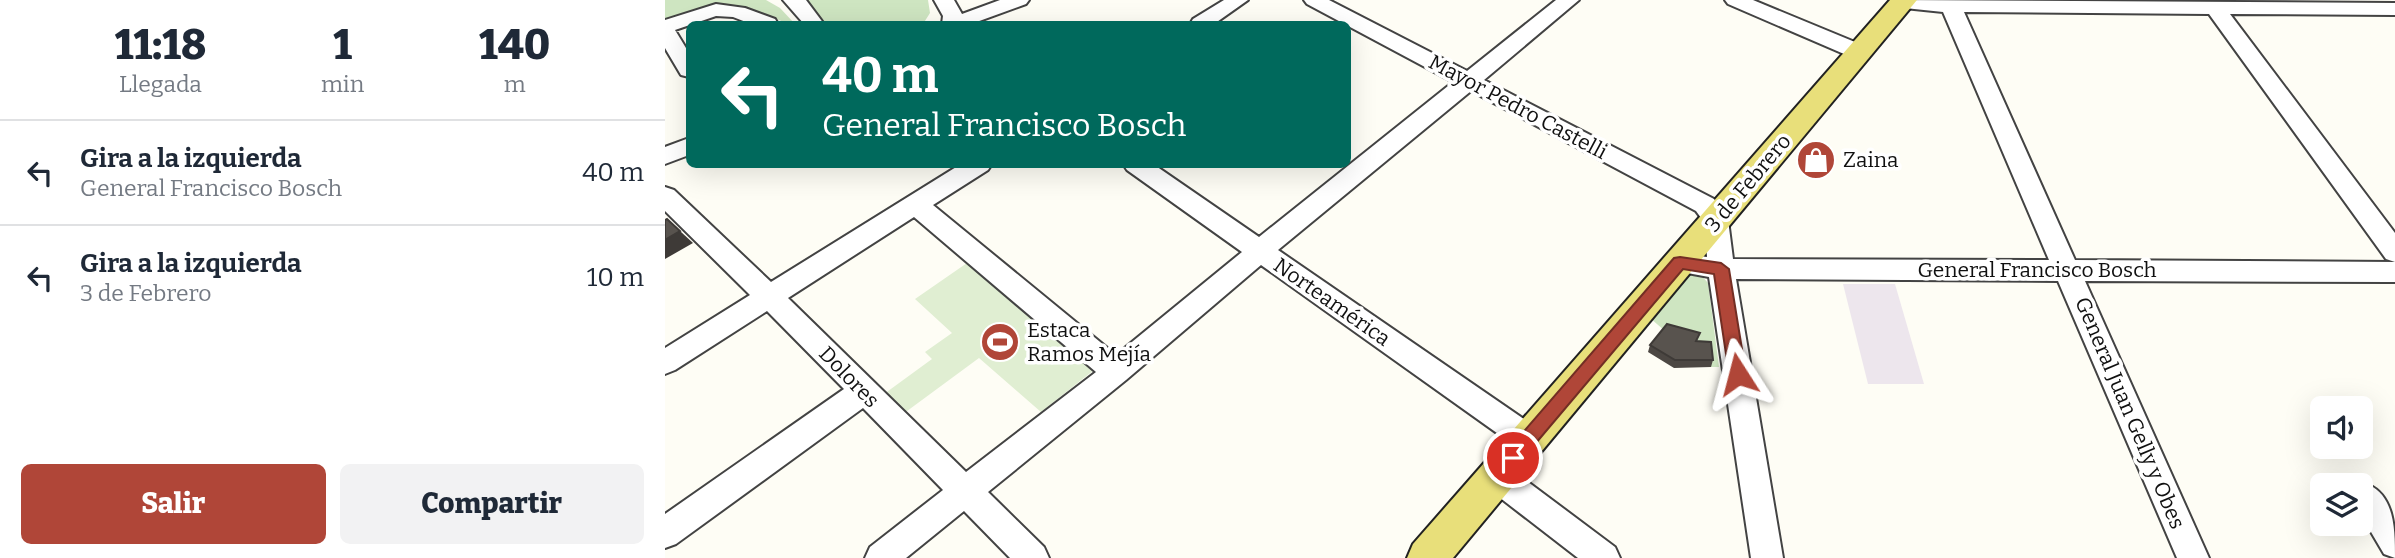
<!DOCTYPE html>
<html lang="es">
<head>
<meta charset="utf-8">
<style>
  body { margin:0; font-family:Bitter,serif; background:#f2f2f3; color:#1f2937; height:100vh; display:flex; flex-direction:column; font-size:26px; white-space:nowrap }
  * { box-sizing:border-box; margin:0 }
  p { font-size:23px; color:#747a83 }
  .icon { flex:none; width:38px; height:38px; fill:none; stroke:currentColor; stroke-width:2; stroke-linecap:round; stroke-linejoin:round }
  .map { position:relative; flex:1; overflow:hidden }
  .sheet { display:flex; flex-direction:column; background:#fff; width:665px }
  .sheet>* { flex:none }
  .guide { position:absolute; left:21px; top:21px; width:665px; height:147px; border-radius:10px; box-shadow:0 7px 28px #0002; background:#00695c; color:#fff; overflow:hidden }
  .controls { position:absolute; left:1645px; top:396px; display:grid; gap:14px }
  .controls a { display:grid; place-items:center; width:63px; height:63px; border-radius:10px; background:#fff; box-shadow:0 7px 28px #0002; font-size:35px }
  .pin { position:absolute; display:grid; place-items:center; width:60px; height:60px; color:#fff; margin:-30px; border:4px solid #fff; border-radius:50%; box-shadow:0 2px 7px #0007 }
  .me { position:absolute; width:77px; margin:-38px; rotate:351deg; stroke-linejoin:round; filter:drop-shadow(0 0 5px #0008) }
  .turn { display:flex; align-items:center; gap:24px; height:147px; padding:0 21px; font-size:32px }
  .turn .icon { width:91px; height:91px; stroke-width:2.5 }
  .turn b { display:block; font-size:49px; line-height:60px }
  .eta { display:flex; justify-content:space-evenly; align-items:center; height:119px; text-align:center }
  .eta b { font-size:42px; font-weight:800; line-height:49px }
  .action { display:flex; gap:14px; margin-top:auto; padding:14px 21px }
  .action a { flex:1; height:80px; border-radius:10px; background:#b04638; color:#fff; font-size:28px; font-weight:800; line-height:80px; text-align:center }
  .action a+a { background:#f2f2f3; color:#1f2937 }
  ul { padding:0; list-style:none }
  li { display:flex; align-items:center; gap:21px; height:105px; padding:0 21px; border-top:2px solid #e0e1e3 }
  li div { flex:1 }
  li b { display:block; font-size:26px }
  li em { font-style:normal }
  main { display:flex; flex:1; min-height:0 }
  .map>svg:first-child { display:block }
</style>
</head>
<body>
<main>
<section class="sheet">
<div class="eta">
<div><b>11:18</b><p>Llegada</p></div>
<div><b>1</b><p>min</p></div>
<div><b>140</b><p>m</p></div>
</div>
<ul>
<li><svg class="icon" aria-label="left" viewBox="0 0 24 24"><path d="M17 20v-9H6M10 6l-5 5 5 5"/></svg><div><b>Gira a la izquierda</b><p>General Francisco Bosch</p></div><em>40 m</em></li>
<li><svg class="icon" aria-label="left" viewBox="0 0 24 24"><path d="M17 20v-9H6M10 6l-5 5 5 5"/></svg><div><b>Gira a la izquierda</b><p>3 de Febrero</p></div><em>10 m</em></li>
</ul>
<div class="action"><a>Salir</a><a>Compartir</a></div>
</section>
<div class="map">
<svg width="1730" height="558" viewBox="0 0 1730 558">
  <rect width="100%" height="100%" fill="#fefdf5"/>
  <path fill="#ede6ed" d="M1178 284H1230L1259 384H1203Z"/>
  <path fill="#cee5c1" d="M0 0H101L115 8 130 24H123C68 0 58 0 0 20Z
    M140 0H263L265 13 258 24H157Z
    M1023 274 1036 275 1043 283 1054 367H1046L1044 349 1029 348 1035 335 1027 331H1000L985 318Z"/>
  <path fill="#e0eed2" d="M302 263 429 370 376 412 314 358 238 414 219 394 267 359 260 352 287 333 250 299Z"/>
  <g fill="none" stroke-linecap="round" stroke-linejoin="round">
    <defs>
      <path id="minor" d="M118 0H141L159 24H139Z
        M269 0H289L297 14 335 0H364L361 4 306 24H277L278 16Z
        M559 0H583L549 24H525L528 19Z
        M639 0H664L802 71 891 0H914L819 80 1049 199 1063 220 1068 259 1384 260 1278 12 1230 7 1227 3 1229 0 1730 3V15L1565 14 1730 233V282L1420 281 1544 558H1512L1393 281 1071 279 1118 558H1086L1044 277 1006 270 1002 263 1006 256 1015 253 1042 257 1039 222 1031 211 806 91 613 250 875 430 879 439 875 448 864 452 853 448 596 265 461 380 323 492 379 547 384 558H345L299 511 241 558H200L205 547 278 490 198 408 11 544 0 548V514L179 389 102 311 10 370 0 374V348L85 295 0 211V187L9 190 106 282 296 164H327L323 170 268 205 451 355 577 252 462 170 458 164H488L594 237 788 82 642 4ZM1299 12 1544 14 1721 259 1730 262 1410 260ZM249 217 431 372 301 472 123 298Z
        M1060 0H1088L1202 47 1205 52 1202 57H1186L1063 4Z
        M51 4 80 8 110 19 113 24H86L68 17 51 16 10 30 24 53V77L16 75 0 48V20Z
        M24 138V155L0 164V147Z
        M832 463 843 467 950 547 955 558H913L821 487 817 477 821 467Z
        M1704 485C1730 497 1730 531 1730 558L1719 554 1696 515V489Z"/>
      <path id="major" d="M1225 0H1252L788 558H742L748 544Z"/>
    </defs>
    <use href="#minor" stroke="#434343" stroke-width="4"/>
    <use href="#major" stroke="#212121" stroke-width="4"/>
    <use href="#minor" fill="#fff" fill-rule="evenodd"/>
    <use href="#major" fill="#e8df7a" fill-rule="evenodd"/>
  </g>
  <path fill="#4c4743" d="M1033 341 1048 360 1046 367 1009 368 983 352 985 345Z"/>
  <path fill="#3e3a37" d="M2 219 28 243 0 259V240Z"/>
  <path fill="#58534e" stroke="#3e3a37" stroke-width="2" d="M2 219 15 231 0 240V220Z
    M1002 324 1035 333 1031 341 1046 342 1048 360H1010L985 345Z"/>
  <path fill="#b04638" stroke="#722e24" stroke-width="2" d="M1015 257 1056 263 1064 269 1081 374 1079 379 1073 382 1067 379 1064 374 1049 274 1018 269 854 463 848 466 841 463 839 458 841 452 1009 258Z"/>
  <defs>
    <symbol id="shop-disc" viewBox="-11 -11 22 22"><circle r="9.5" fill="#b04638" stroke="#fff"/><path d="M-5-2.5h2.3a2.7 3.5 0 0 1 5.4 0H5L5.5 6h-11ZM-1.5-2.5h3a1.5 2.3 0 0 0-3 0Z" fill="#fff"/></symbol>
    <symbol id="stadium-disc" viewBox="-11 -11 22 22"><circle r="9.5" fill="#b04638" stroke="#fff"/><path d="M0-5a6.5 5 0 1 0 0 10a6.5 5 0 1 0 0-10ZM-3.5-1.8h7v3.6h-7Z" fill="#fff"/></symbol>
  </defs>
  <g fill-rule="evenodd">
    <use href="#shop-disc" x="1129" y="138" width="44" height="44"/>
    <use href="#stadium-disc" x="313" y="320" width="44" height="44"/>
  </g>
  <g text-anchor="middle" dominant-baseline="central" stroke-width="7" stroke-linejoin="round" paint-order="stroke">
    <g font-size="21" fill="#101010" stroke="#fff">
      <text transform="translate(853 107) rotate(28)">Mayor Pedro Castelli</text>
      <text transform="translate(1083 183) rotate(-50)">3 de Febrero</text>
      <text x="1372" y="270">General Francisco Bosch</text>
      <text transform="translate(667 302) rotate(35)">Norteamérica</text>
      <text transform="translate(184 377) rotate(46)">Dolores</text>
      <text transform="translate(1465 413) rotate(67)">General Juan Gelly y Obes</text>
    </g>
    <g font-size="21" fill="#101010" stroke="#fff" text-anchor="start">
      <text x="1178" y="160">Zaina</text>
      <text x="362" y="330">Estaca<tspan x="362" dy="24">Ramos Mejía</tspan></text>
    </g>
  </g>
</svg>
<div class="controls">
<a><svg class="icon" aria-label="sound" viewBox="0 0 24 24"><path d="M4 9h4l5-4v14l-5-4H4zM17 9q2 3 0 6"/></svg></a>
<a><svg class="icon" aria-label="layers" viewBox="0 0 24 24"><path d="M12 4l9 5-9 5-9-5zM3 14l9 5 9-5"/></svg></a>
</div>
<div class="pin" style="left:848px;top:458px;background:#d93025"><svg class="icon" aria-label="arrive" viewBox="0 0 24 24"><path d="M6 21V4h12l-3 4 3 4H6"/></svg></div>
<svg class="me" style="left:1073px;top:374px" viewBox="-20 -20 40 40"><path d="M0-17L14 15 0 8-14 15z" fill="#b04638" stroke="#fff" stroke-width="4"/></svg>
<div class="guide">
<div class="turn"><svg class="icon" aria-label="left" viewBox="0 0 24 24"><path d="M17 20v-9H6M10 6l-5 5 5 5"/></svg><div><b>40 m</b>General Francisco Bosch</div></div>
</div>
</div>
</main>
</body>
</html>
